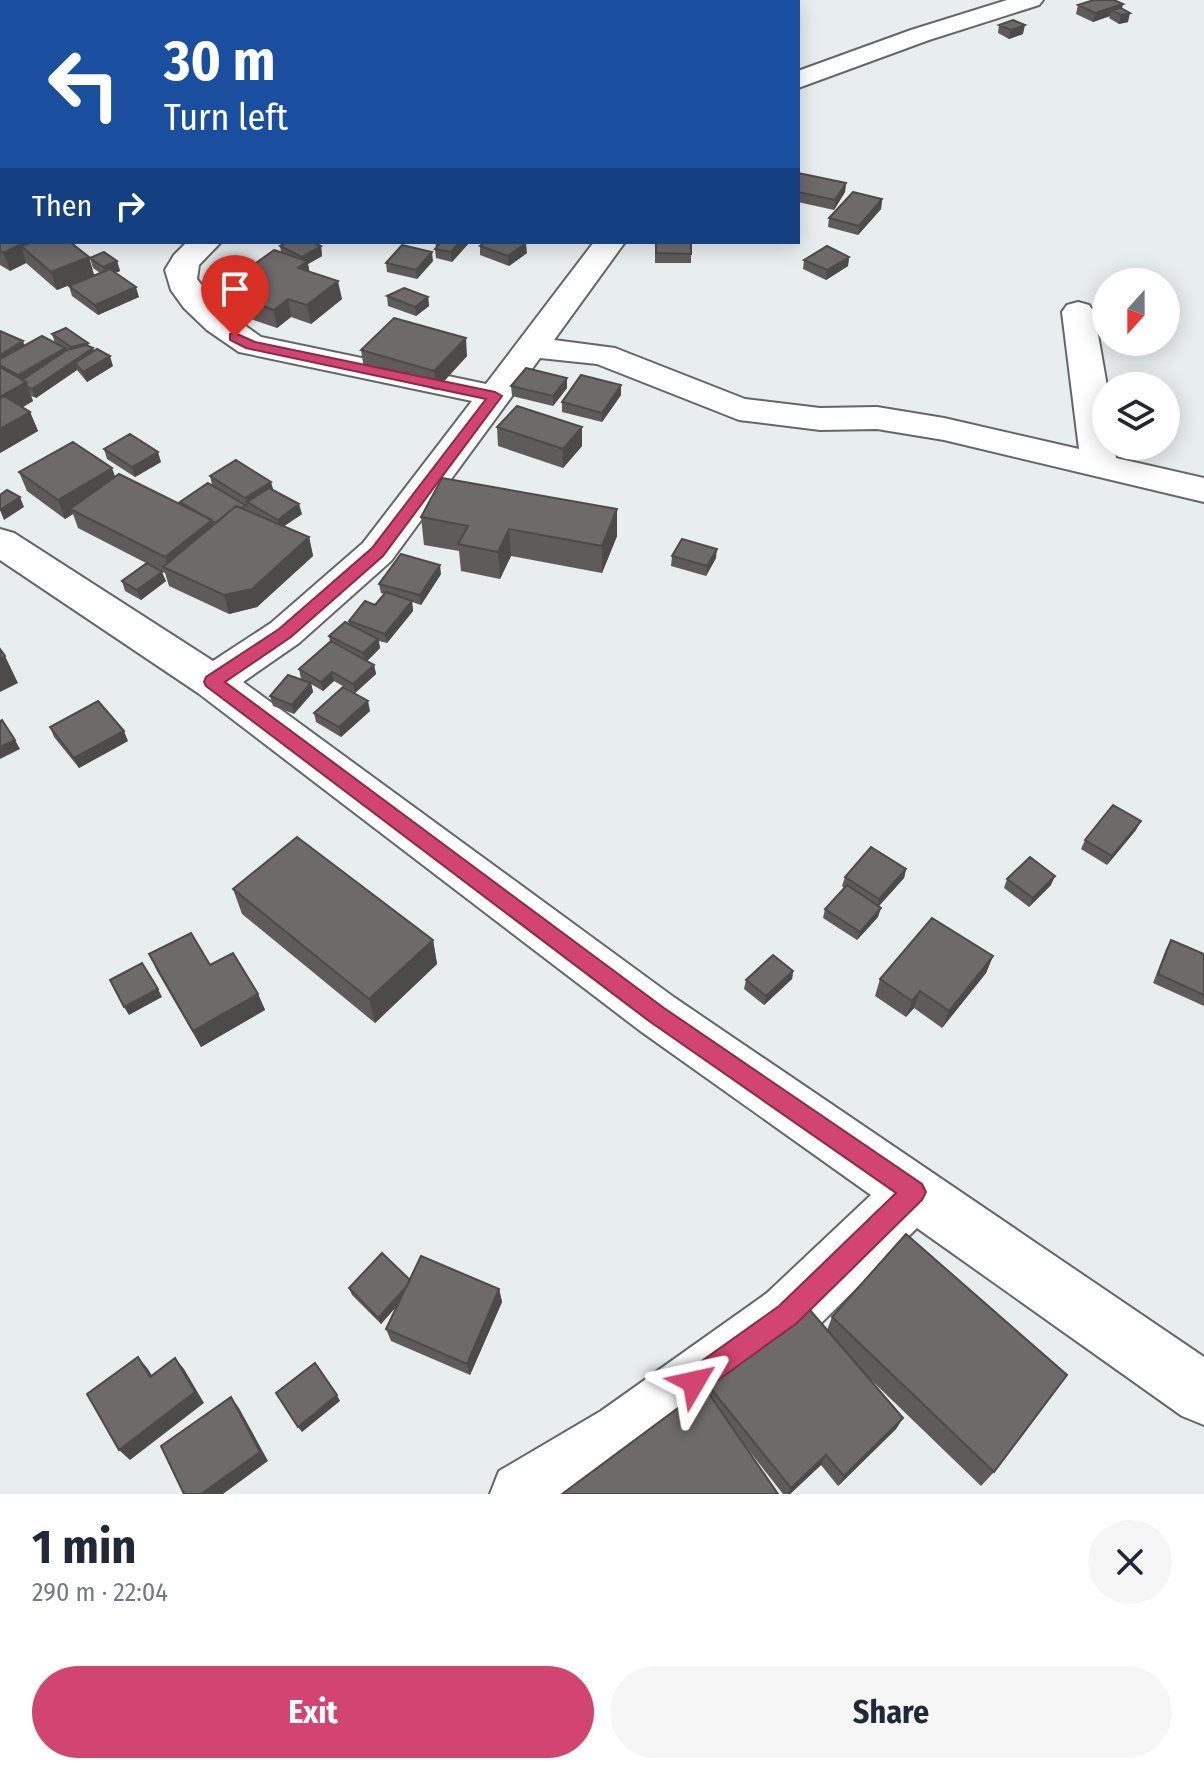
<!DOCTYPE html>
<html lang="en">
<head>
<meta charset="utf-8">
<style>
  body { margin:0; font-family:"Fira Sans Condensed",sans-serif; background:#f6f6f7; color:#1f2937; height:100vh; display:flex; flex-direction:column; font-size:30px; white-space:nowrap }
  * { box-sizing:border-box; margin:0 }
  p { font-size:26px; color:#747a83 }
  .icon { flex:none; width:44px; height:44px; fill:none; stroke:currentColor; stroke-width:2; stroke-linecap:round; stroke-linejoin:round }
  .map { position:relative; height:1494px; overflow:hidden }
  .side { display:flex; flex-direction:column; background:#fff; flex:1 }
  .side>* { flex:none }
  .top-card { position:absolute; left:0px; top:0px; width:800px; height:244px; box-shadow:0 4px 20px #0003; background:#1a4fa0; color:#fff; overflow:hidden }
  .needle { width:52px; rotate:201deg }
  .tools { position:absolute; left:1092px; top:268px; display:grid; gap:16px }
  .tools a { display:grid; place-items:center; width:88px; height:88px; border-radius:50%; background:#fff; box-shadow:0 4px 20px #0003; font-size:40px }
  .pin { position:absolute; display:grid; place-items:center; width:68px; height:68px; color:#fff; margin:-82px -34px; border-radius:50% 50% 50% 0; rotate:-45deg; box-shadow:0 0 8px #0007 }
  .pin .icon { rotate:45deg }
  .me { position:absolute; width:88px; margin:-44px; rotate:54deg; stroke-linejoin:round; filter:drop-shadow(0 0 6px #0008) }
  .turn { display:flex; align-items:center; gap:28px; height:168px; padding:0 32px; font-size:36px }
  .turn .icon { width:104px; height:104px; stroke-width:2.5 }
  .turn b { display:block; font-size:56px; line-height:68px }
  .then { display:flex; align-items:center; height:76px; padding:0 32px; background:#0003; gap:16px; font-size:30px }
  .round { display:grid; place-items:center; flex:none; width:84px; height:84px; border-radius:42px; background:#f6f6f7 }
  .head { display:flex; align-items:center; justify-content:space-between; height:136px; padding:0 32px }
  h1 { font-size:48px; font-weight:700; line-height:60px }
  .button { display:flex; gap:16px; margin-top:auto; padding:16px 32px }
  .button a { flex:1; height:92px; border-radius:48px; background:#d24471; color:#fff; font-size:32px; font-weight:700; line-height:92px; text-align:center }
  .button a+a { background:#f6f6f7; color:#1f2937 }
  .map>svg:first-child { display:block }
</style>
</head>
<body>
<div class="map">
<svg width="1204" height="1494" viewBox="0 0 1204 1494">
  <rect width="100%" height="100%" fill="#e8edee"/>
  <g fill="none" stroke-linecap="round" stroke-linejoin="round">
    <defs>
      <path id="minor" d="M0 0H18L2 2 0 8Z
        M68 0H92L67 2Z
        M1007 0H1043L1039 5 929 40 798 88V71L911 30Z
        M2 94V111L0 112V95Z
        M187 242H221L199 265 197 279 218 306 261 337 486 384 594 242H625L554 340 615 348 745 399 820 408 877 407 944 418 1079 449 1062 312 1067 305 1078 302 1089 305 1094 312 1107 386 1106 446H1115L1116 458 1204 478V502L944 440 877 429 820 430 739 420 597 364 540 358 391 561 299 643 243 682 675 998 1204 1357V1425L1182 1416 917 1228 809 1335 645 1455 582 1494H490L499 1471 601 1411 767 1293 871 1195 639 1030 198 693 0 560V529L14 533 213 661 271 623 363 543 472 401 239 352 207 330 184 308 171 290 165 270 174 255Z"/>
    </defs>
    <use href="#minor" stroke="#636768" stroke-width="4"/>
    <use href="#minor" fill="#fff" fill-rule="evenodd"/>
  </g>
  <path fill="#5f5b5b" d="M1078 5 1122 9 1128 22 1119 24 1109 18 1110 16 1093 22 1076 14Z
    M999 25 1023 34 1009 39 998 33Z
    M798 173 846 183 845 192 834 210 798 202Z
    M882 199 881 209 858 235 828 227 829 218Z
    M0 226 89 257 94 275 100 273 93 268 90 258 117 261 120 271 115 273 139 297 98 315 72 296 69 286 93 276 57 290 26 263 10 271 0 265Z
    M435 242H469V243L452 262 436 258 435 249 436 247Z
    M655 242 691 254V263H655Z
    M280 246H321L322 256 308 264 309 271 342 299 311 324 291 317 277 328 236 314 234 303H231L227 284 281 252Z
    M480 246 527 253 509 266 480 255Z
    M849 257 848 266 826 280 803 269 804 260Z
    M433 261 417 279 387 272 386 263Z
    M387 296 428 297 429 306 416 316 388 306Z
    M0 331 24 346 55 343 52 334 89 346 113 366 87 382 77 370 36 398 31 396 33 401 22 407 30 412 38 431 0 453Z
    M1111 342H1151L1148 351 1111 346Z
    M361 350 467 356 436 390 364 369Z
    M567 378V388L553 406 512 396 511 386Z
    M621 395 602 422 562 412V402Z
    M497 427 582 446 563 468 498 446Z
    M104 449 161 462 135 477 107 459Z
    M19 472 115 477 181 505 180 502 212 485 210 476 273 490 302 514 284 526 309 537 313 556 257 607 229 614 169 586 165 573 156 568 166 581 141 600 125 591 122 581 146 563 78 528 73 514 65 519 27 491Z
    M617 509V536L602 573 511 556 500 579 461 571 459 551 424 545 421 517Z
    M672 556 716 558 706 576 671 566Z
    M441 574 421 605 412 602 413 611 387 643 379 641 380 648 367 661 374 665 376 674 355 693 334 681 323 691 311 684 313 692 294 714 273 706 270 696 301 679 299 669 330 642 329 636 349 624V621L375 605 384 594 381 593 379 584Z
    M370 711 341 737 316 722 314 713Z
    M50 727 128 741 79 768 54 737Z
    M1136 830 1107 865 1081 849 1085 840Z
    M906 869 904 878 879 906 878 917 857 940 823 918 825 909 844 888 842 886 845 877Z
    M1007 879 1051 885 1029 907 1004 888Z
    M233 889 433 940 437 964 375 1023 242 914Z
    M1171 940 1204 954V1006L1153 983 1166 949Z
    M149 954 210 965 258 994 265 1010 201 1047 157 971Z
    M993 956 986 973 942 1028 914 1008 906 1017 875 996 880 979Z
    M793 971 792 979 764 1005 744 989 746 980Z
    M410 1280 499 1289 502 1302 470 1375 391 1341 386 1329 397 1305 381 1324 352 1295 349 1288Z
    M832 1317 994 1472 981 1486 865 1374 903 1418 896 1429 838 1486 821 1465 790 1494H783L740 1439 707 1391 708 1385 827 1330Z"/>
  <path fill="#4d4a4a" d="M1123 4 1121 13 1112 10 1110 16 1093 22 1095 13Z
    M1130 13 1128 22 1119 24 1121 15Z
    M1025 25 1023 34 1009 39 1011 30Z
    M846 183 845 192 834 210 835 200Z
    M882 199 881 209 858 235 859 226Z
    M25 242H51L21 246 26 263 10 271 4 253Z
    M460 242H469V243L452 262 451 252Z
    M526 243 527 253 509 266 508 256Z
    M321 246 322 256 308 264 311 279 298 268 304 263 302 257Z
    M432 252 433 261 417 279 416 270Z
    M89 257 94 275 57 290 51 272Z
    M849 257 848 266 826 280 827 270Z
    M117 261 120 271 106 277 103 267Z
    M338 281 342 299 311 324 307 305Z
    M136 287 139 297 98 315 95 305Z
    M428 297 429 306 416 316 415 307Z
    M288 299 291 317 277 328 274 310Z
    M466 338 467 356 436 390 434 371Z
    M23 341 26 350 3 365 0 355Z
    M88 343 90 350 93 348 96 358 75 363 77 370 36 398 32 389 74 357 71 347Z
    M65 348 68 358 26 383 33 401 0 421V397L21 384 18 375Z
    M110 356 113 366 87 382 83 372Z
    M567 378V388L553 406V396Z
    M621 385V395L602 422V413Z
    M30 412 38 431 0 453V429Z
    M582 427V446L563 468V449Z
    M158 452 161 462 135 477 132 467Z
    M112 468 119 487 70 509 73 514 65 519 58 500Z
    M271 482 274 492 247 502 248 508H247L245 498Z
    M20 497 24 507 4 520 0 510Z
    M299 504 302 514 280 529 278 520Z
    M617 509V536L602 573V546Z
    M212 520 218 539 169 570 165 557Z
    M509 529 511 556 500 579 498 552Z
    M309 537 313 556 257 607 229 614 224 595Z
    M717 549 716 558 706 576 707 566Z
    M440 565 441 574 421 605 420 595Z
    M162 572 166 581 141 600 137 590Z
    M412 601 413 611 387 643 385 634Z
    M378 639 380 648 365 663 363 653Z
    M5 656 18 683 0 692V659Z
    M374 665 376 674 355 693 353 684Z
    M332 672 334 681 323 691 321 682Z
    M311 683 313 692 294 714 292 705Z
    M368 701 370 711 341 737 339 727Z
    M124 731 128 741 79 768 74 758Z
    M15 740 20 749 0 759V747Z
    M1141 821 1136 830 1107 865 1112 856Z
    M906 869 904 878 877 908 879 899Z
    M1055 876 1051 885 1029 907 1033 898Z
    M881 908 878 917 857 940 860 932Z
    M433 940 437 964 375 1023 369 999Z
    M993 956 986 973 942 1028 949 1011Z
    M793 971 792 979 764 1005 766 996Z
    M158 989 162 997 129 1015 124 1007Z
    M920 991 914 1008 906 1017 912 1001Z
    M258 994 265 1010 201 1047 193 1031Z
    M411 1281 413 1288 381 1324 378 1318Z
    M499 1289 502 1302 470 1375 467 1364Z
    M138 1357 148 1369 160 1389 150 1377Z
    M175 1358 184 1369 204 1403 130 1460 119 1450Z
    M337 1395 340 1401 302 1432 298 1427Z
    M231 1397 239 1408 268 1461 223 1494H201Z
    M903 1418 896 1429 838 1486 844 1476Z
    M826 1455 821 1465 790 1494H788L791 1488Z"/>
  <path fill="#6e6a6a" stroke="#4d4a4a" stroke-width="2" d="M1094 0H1114L1123 4 1095 13 1078 5Z
    M1121 8 1130 13 1121 15 1112 10Z
    M1013 20 1025 25 1011 30 999 25Z
    M798 173 846 183 835 200 798 192Z
    M853 192 882 199 859 226 829 218Z
    M2 225V242H25L4 253 0 251V226Z
    M33 242H70L89 257 51 272 21 246Z
    M287 242H312L321 246 302 257 280 246Z
    M441 242H460L451 252 435 249Z
    M485 242H523L526 243 508 256 480 246Z
    M656 242H691V254L656 253Z
    M402 245 432 252 416 270 386 263Z
    M827 246 849 257 827 270 804 260Z
    M274 250 307 261 298 268 338 281 307 305 288 299 274 310 232 295 241 289 227 284Z
    M104 252 117 261 103 267 90 258Z
    M110 269 136 287 95 305 69 286Z
    M404 288 428 297 415 307 387 296Z
    M394 318 466 338 434 371 361 350Z
    M66 328 88 343 71 347 52 334Z
    M0 331 23 341 0 355Z
    M42 336 65 348 18 375 0 365V359Z
    M86 345 93 348 32 389 27 387 26 382 22 380 67 350Z
    M97 349 110 356 83 372 75 363Z
    M0 367 26 382 0 397Z
    M526 368 567 378 553 396 511 386Z
    M581 375 621 385 602 413 562 402Z
    M4 396 30 412 0 429V398Z
    M517 406 582 427 563 449 497 427Z
    M130 434 158 452 132 467 104 449Z
    M73 442 112 468 58 500 19 472Z
    M236 460 271 482 245 498 210 476Z
    M119 474 212 520 165 557 70 509Z
    M442 478 617 509 602 546 509 529 498 552 458 544 468 526 421 517Z
    M208 483 245 505 241 508 236 506 216 523 180 502Z
    M269 488 299 504 278 520 247 502Z
    M7 490 20 497 0 510V495Z
    M236 506 309 537 252 589 224 595 163 567Z
    M682 539 717 549 707 566 672 556Z
    M401 554 440 565 420 595 379 584Z
    M147 563 162 572 137 590 122 581Z
    M386 592 412 601 385 634 349 621 365 601 375 605Z
    M345 622 378 639 363 653 329 636Z
    M331 641 374 665 353 684 332 672 321 682 299 669Z
    M0 649 5 656 0 659Z
    M288 675 311 683 292 705 270 696Z
    M343 687 368 701 339 727 314 713Z
    M98 701 124 731 74 758 50 727Z
    M2 720 15 740 0 747V721Z
    M1113 805 1141 821 1112 856 1085 840Z
    M297 837 433 940 369 999 233 889Z
    M871 847 906 869 879 899 845 877Z
    M1030 857 1055 876 1033 898 1007 879Z
    M847 885 881 908 860 932 825 909Z
    M932 918 993 956 949 1011 920 991 912 1001 880 979Z
    M191 933 210 965 233 953 258 994 193 1031 149 954Z
    M1171 940 1204 954V995L1158 974Z
    M773 955 793 971 766 996 746 980Z
    M142 963 158 989 124 1007 110 980Z
    M906 1234 1067 1375 994 1472 832 1317Z
    M382 1253 410 1280 407 1286 378 1318 349 1288Z
    M421 1256 499 1289 467 1364 386 1329Z
    M803 1302 903 1418 844 1476 826 1455 791 1488 708 1385Z
    M138 1357 150 1377 175 1358 195 1392 119 1450 87 1394Z
    M315 1363 337 1395 298 1427 276 1393Z
    M705 1388 778 1494H562Z
    M231 1397 260 1452 201 1494H184L161 1446Z"/>
  <path fill="#d24471" stroke="#882c49" stroke-width="2" d="M235 333 255 342 495 392 502 396 383 556 291 637 225 682 664 1008 922 1184 926 1192 922 1200 797 1323 703 1391 694 1395 685 1391 681 1382 685 1373 779 1306 896 1193 649 1021 206 686 204 682 206 677 279 629 372 548 486 399 246 348 230 340V334Z"/>
</svg>
<div class="tools">
<a><svg class="needle" viewBox="-14 -14 28 28"><path d="M0-13l5 13h-10z" fill="#e53935"/><path d="M0 13l5-13h-10z" fill="#747a83"/></svg></a>
<a><svg class="icon" aria-label="layers" viewBox="0 0 24 24"><path d="M12 4l9 5-9 5-9-5zM3 14l9 5 9-5"/></svg></a>
</div>
<div class="pin" style="left:235px;top:337px;background:#d93025"><svg class="icon" aria-label="arrive" viewBox="0 0 24 24"><path d="M6 21V4h12l-3 4 3 4H6"/></svg></div>
<svg class="me" style="left:694px;top:1382px" viewBox="-20 -20 40 40"><path d="M0-17L14 15 0 8-14 15z" fill="#d24471" stroke="#fff" stroke-width="4"/></svg>
<div class="top-card">
<div class="turn"><svg class="icon" aria-label="left" viewBox="0 0 24 24"><path d="M17 20v-9H6M10 6l-5 5 5 5"/></svg><div><b>30 m</b>Turn left</div></div>
<div class="then">Then<svg class="icon" aria-label="right" viewBox="0 0 24 24"><path d="M7 20v-9h11M14 6l5 5-5 5"/></svg></div>
</div>
</div>
<section class="side">
<div class="head"><div><h1>1 min</h1><p>290 m · 22:04</p></div><a class="round"><svg class="icon" aria-label="close" viewBox="0 0 24 24"><path d="M6 6l12 12M18 6L6 18"/></svg></a></div>
<div class="button"><a>Exit</a><a>Share</a></div>
</section>
</body>
</html>
